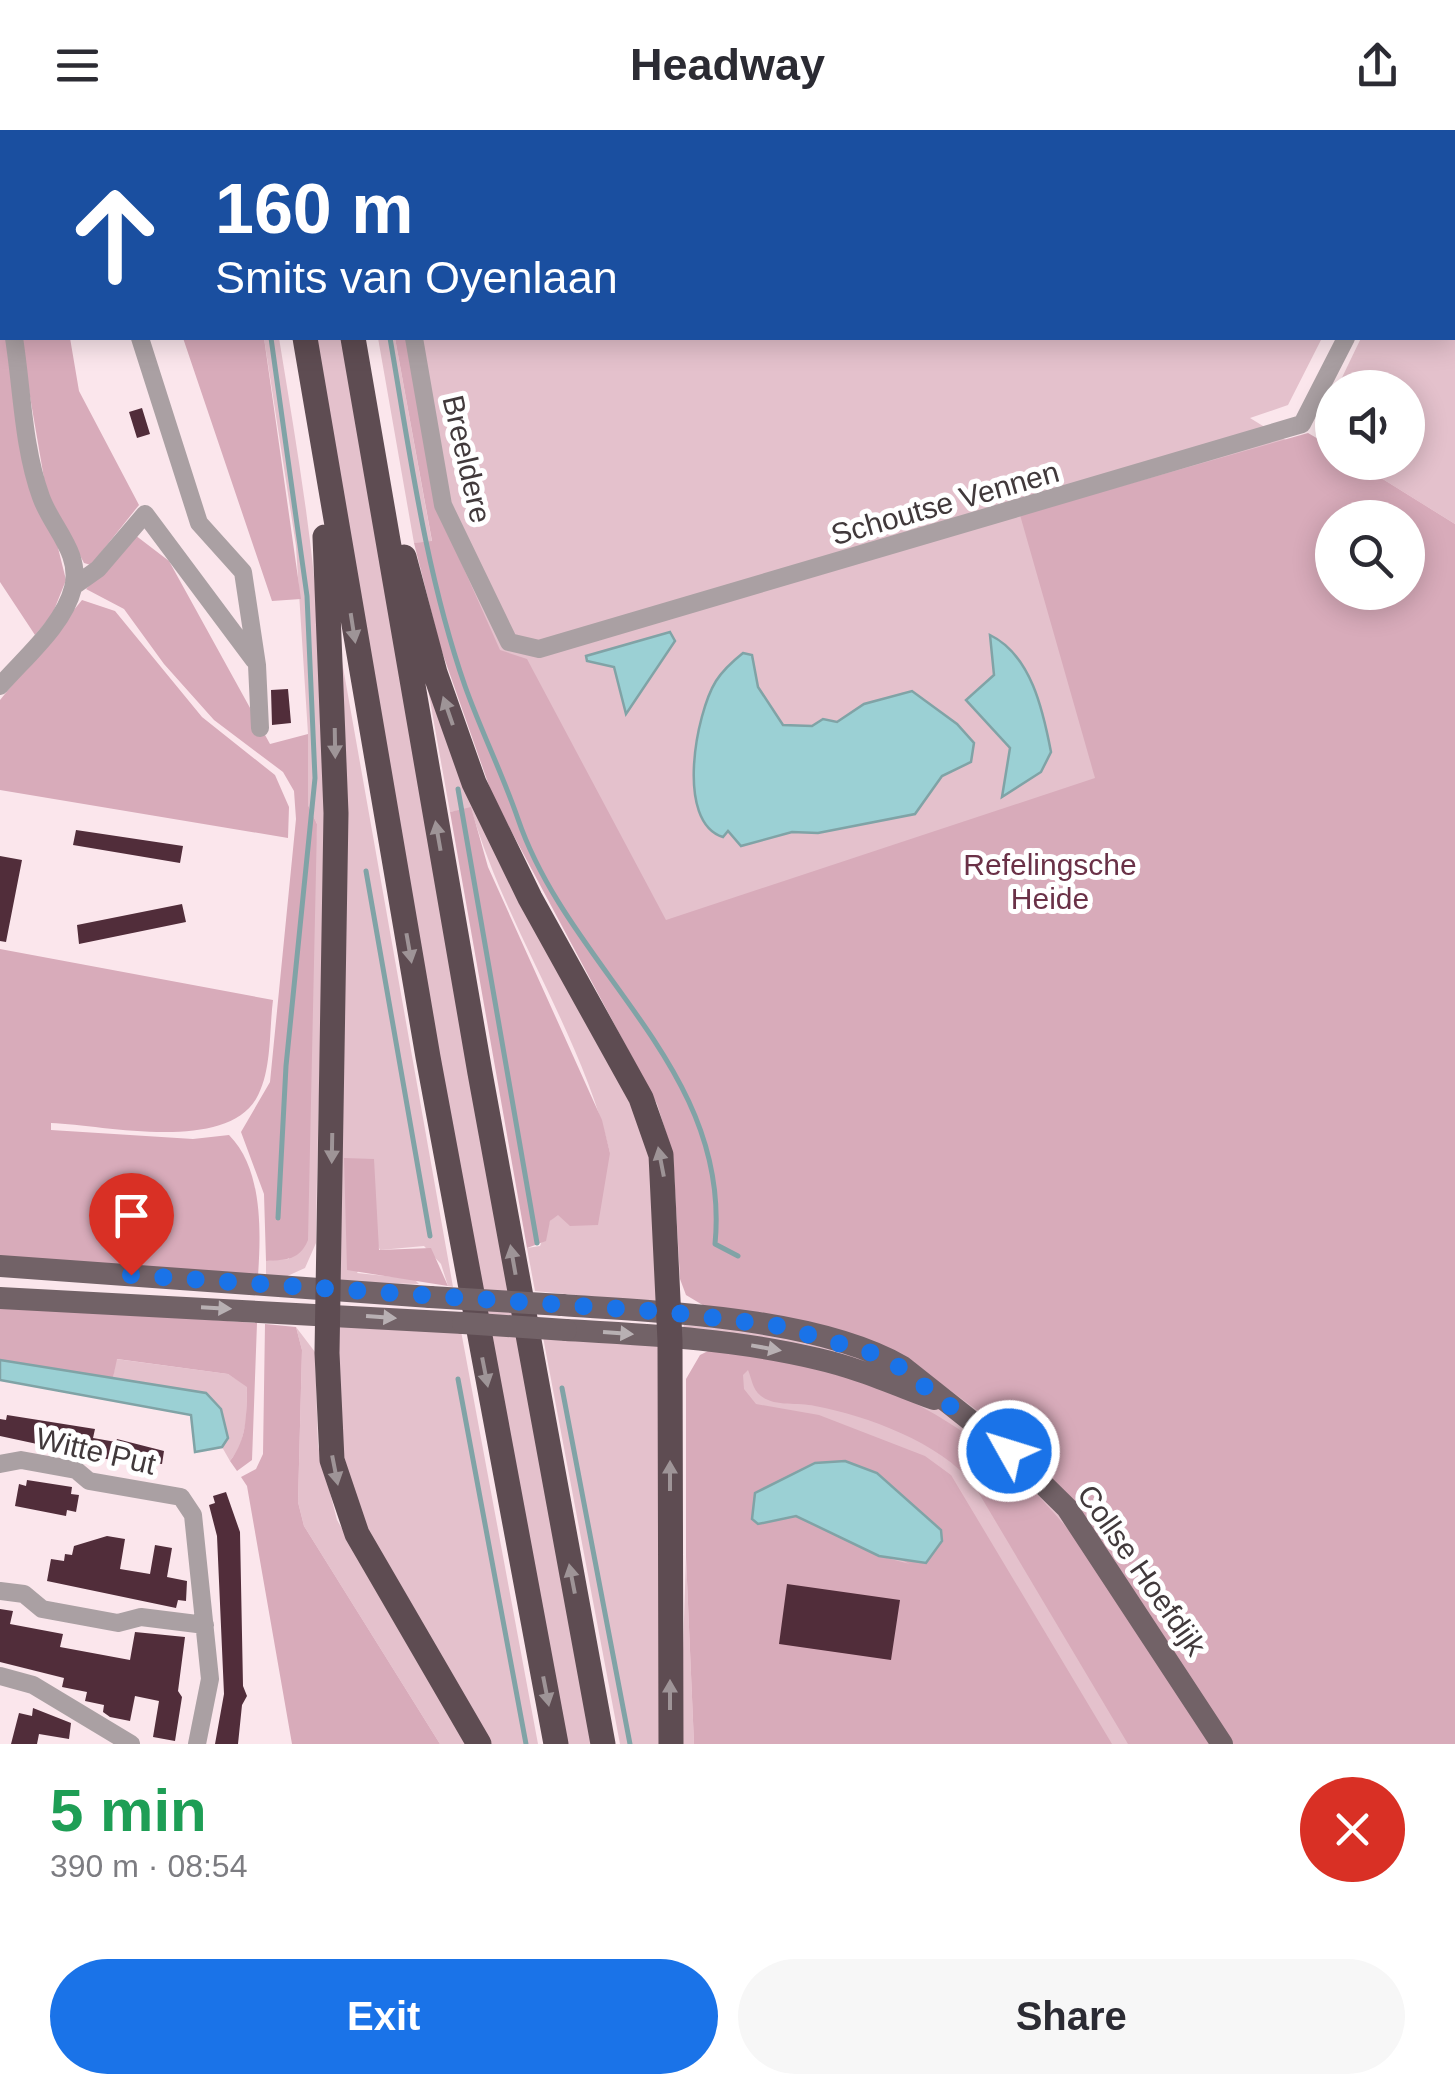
<!DOCTYPE html>
<html lang="en">
<head>
<meta charset="utf-8">
<style>
  body { margin:0; font-family:Helvetica,sans-serif; background:#f7f7f7; color:#2b2b33; height:100vh; display:flex; flex-direction:column; font-size:38px; white-space:nowrap }
  * { box-sizing:border-box; margin:0 }
  p { font-size:32px; color:#7c7c81 }
  .icon { flex:none; width:55px; height:55px; fill:none; stroke:currentColor; stroke-width:2; stroke-linecap:round; stroke-linejoin:round }
  .map { position:relative; height:1614px; overflow:hidden }
  .side { display:flex; flex-direction:column; background:#fff; flex:1 }
  .side>* { flex:none }
  .banner { position:absolute; left:0px; top:0px; width:1455px; height:210px; box-shadow:0 5px 25px #0003; background:#1a4fa0; color:#fff; overflow:hidden }
  .controls { position:absolute; left:1315px; top:240px; display:grid; gap:20px }
  .controls a { display:grid; place-items:center; width:110px; height:110px; border-radius:50%; background:#fff; box-shadow:0 5px 25px #0003; font-size:50px }
  .pin { position:absolute; display:grid; place-items:center; width:85px; height:85px; color:#fff; margin:-102px -42px; border-radius:50% 50% 50% 0; rotate:-45deg; box-shadow:0 0 10px #0007 }
  .pin .icon { rotate:45deg }
  .me { position:absolute; width:110px; margin:-55px; rotate:309deg; stroke-linejoin:round; filter:drop-shadow(0 0 8px #0008) }
  .turn { display:flex; align-items:center; gap:35px; height:210px; padding:0 50px; font-size:45px }
  .turn .icon { width:130px; height:130px; stroke-width:2.5 }
  .turn b { display:block; font-size:70px; line-height:85px }
  .round { display:grid; place-items:center; flex:none; width:105px; height:105px; border-radius:52px; background:#f7f7f7 }
  .summary { display:flex; align-items:center; justify-content:space-between; height:170px; padding:0 50px }
  h1 { font-size:60px; font-weight:600; line-height:75px; color:#1e9e55 }
  .primary-button { display:flex; gap:20px; margin-top:auto; padding:20px 50px }
  .primary-button a { flex:1; height:115px; border-radius:60px; background:#1a73e8; color:#fff; font-size:40px; font-weight:600; line-height:115px; text-align:center }
  .primary-button a+a { background:#f7f7f7; color:#2b2b33 }
  header { display:flex; justify-content:space-between; align-items:center; height:130px; padding:0 50px; background:#fff; font-size:45px; font-weight:600 }
  .map>svg:first-child { display:block }
</style>
</head>
<body>
<header><svg class="icon" aria-label="menu" viewBox="0 0 24 24"><path d="M4 6h16M4 12h16M4 18h16"/></svg>Headway<svg class="icon" aria-label="share" viewBox="0 0 24 24"><path d="M12 15V3M7 8l5-5 5 5M5 13v7h14v-7"/></svg></header>
<div class="map">
<svg width="1455" height="1614" viewBox="0 0 1455 1614">
  <rect width="100%" height="100%" fill="#fbe6ec"/>
  <path fill="#e4c1cc" fill-rule="evenodd" d="M386 0H1415L1414 2Z
    M1455 1V394L1357 333 1408 332V258H1337L1361 208H1452Z
    M264 208H279C295 307 313 407 319 507 332 709 318 911 316 1113L305 1138 283 1148 266 1147V1131L289 1129 317 694 308 675V604L296 416Z
    M314 208H344L595 1614H563L498 1276Z
    M378 208H395L432 412 414 413Z
    M418 208H1322L1288 275 1250 288 1455 414V1614H718L731 1209 683 1198 684 1195 729 1199 728 1075 450 453 455 395ZM1332 388H1408V462H1332Z
    M335 492 453 1157 448 1156 441 1134 424 1116 380 1120 376 1112 357 1143 414 1149 419 1154 340 1152Z
    M420 515 654 1021 660 1158 655 1173 535 1161 527 1118 540 1116 550 1091 610 1023C581 902 505 797 471 678L450 682Z
    M336 1194 461 1201 538 1614H487L372 1416 345 1353Z
    M296 1197 315 1222 318 1316 337 1390 466 1614H440L304 1396 298 1372 302 1220Z
    M543 1207 659 1212 662 1614H620Z
    M116 1229 228 1244 247 1256 246 1292 240 1317 230 1331 222 1317 228 1308 206 1263 113 1248Z
    M686 1427 694 1614H680Z"/>
  <path fill="#d8abba" fill-rule="evenodd" d="M0 168 2 208H6L66 450 52 485 35 505 0 452Z
    M20 208H70L79 261 139 375 91 435 84 433 46 360Z
    M183 208H264L301 469 272 471Z
    M395 208H410L452 412 500 520 527 529 666 790 1095 648 1020 385 1308 303 1332 317V332L1357 333 1455 394V1614H1231L1098 1405 1011 1305 921 1239 706 1177 686 1165 680 1149 673 1025 657 974 493 667 440 516 414 413 432 411ZM1332 388H1408V462H1332Z
    M135 405 169 431 270 614 308 604V675L317 694 308 1110C300 1130 286 1130 266 1131L264 1064 241 1002 270 952 296 689 294 661 283 642 214 590 164 534 124 479 86 459Z
    M82 470 115 481 202 587 275 645 289 677 288 708 0 660V570Z
    M471 677 488 737 602 990 610 1023 598 1095 570 1096 558 1085 550 1091 546 1111 527 1118 450 682Z
    M0 819 273 870C269 901 272 942 256 969 223 1023 104 995 51 993V1000L193 1009 229 1005C263 1039 261 1102 258 1146L0 1128Z
    M344 1028 374 1029 379 1120 431 1118 448 1156 347 1140Z
    M0 1175 257 1193 252 1330 237 1341 230 1331C248 1308 246 1284 247 1257L228 1244 117 1229 113 1248 0 1230Z
    M265 1194 296 1197 302 1220 298 1372 304 1396 440 1614H292L247 1356 241 1347 256 1339 263 1324Z
    M710 1220C749 1226 793 1227 831 1239 1035 1303 1105 1446 1213 1614H1128L974 1355C940 1312 867 1286 815 1276 798 1272 775 1277 761 1266 752 1259 752 1249 748 1240L743 1245 744 1259 756 1274 819 1285 925 1326 951 1345 1112 1614H694L686 1427V1249L700 1225ZM796 1386 910 1434 879 1426Z"/>
  <path fill="#9bd0d4" stroke="#80a3a6" stroke-width="2.5" d="M670 502 675 511 626 584 614 537 587 531 586 526Z
    M990 505C1031 525 1043 580 1051 622L1041 642 1002 667 1010 618 966 570 994 545Z
    M743 523 752 525 758 557 783 595 812 596 823 589 837 592 864 574 912 561 957 594 974 613 971 632 942 646 915 684 818 703 792 702 741 716 728 701 723 707C675 692 696 583 716 551 723 540 733 531 743 523Z
    M0 1230 206 1263 221 1279 228 1308 222 1317 195 1322 191 1285 0 1250Z
    M845 1331 877 1343 941 1400 942 1411 926 1433 879 1426 796 1386 758 1394 752 1389 755 1363 815 1333Z"/>
  <g fill="none" stroke-linecap="round" stroke-linejoin="round">
    <path stroke="#80a3a6" stroke-width="5" d="M238 0V2
      M357 0V2
      M271 208 307 466 315 648 286 936 278 1088
      M390 208C410 324 426 444 465 556 481 601 503 645 518 689 570 841 732 939 715 1114L738 1126
      M458 659 537 1113
      M366 741 430 1106
      M458 1249 526 1614
      M562 1258 630 1614"/>
  </g>
  <path fill="#512d3a" d="M142 278 150 304 137 308 129 282Z
    M288 559 291 593 272 595 271 560Z
    M76 700 183 716 180 733 73 715Z
    M0 726 22 730 6 812 0 811Z
    M182 774 186 792 79 814 77 795Z
    M7 1285 95 1299 93 1308 116 1312 117 1309 164 1321 162 1334 155 1333 153 1339 0 1306V1289L6 1290Z
    M27 1350 72 1357 71 1364 79 1365 76 1382 67 1380 66 1386 15 1376 19 1354 26 1356Z
    M226 1362 240 1402 243 1556 247 1566 242 1575 238 1614H215L224 1564 217 1406 209 1375 215 1373 213 1366Z
    M107 1406 125 1409 120 1439 150 1444 155 1415 172 1418 167 1447 187 1451 186 1471 178 1470 176 1478 47 1451 51 1429 64 1431 65 1424 72 1425 74 1416Z
    M787 1454 900 1470 891 1530 779 1514Z
    M0 1479 13 1481 10 1494 63 1504 60 1517 130 1530 135 1502 185 1507 178 1561 182 1567 175 1611 153 1607 159 1571 135 1566 130 1591 110 1587 103 1582 104 1575 85 1571 87 1562 62 1557 64 1548 0 1532Z
    M33 1578 71 1593 69 1609 39 1604 37 1614H11L19 1583 32 1586Z"/>
  <g fill="none" stroke-linecap="round" stroke-linejoin="round">
    <path stroke="#aaa0a3" stroke-width="18" d="M382 0V2
      M1441 2 1442 0
      M0 119 2 135
      M140 208 199 393 243 442 257 535 260 598
      M414 208 443 375 509 512 539 519 1302 294 1346 208
      M74 456 98 439 145 384 254 530
      M0 556C24 528 64 495 73 458 82 423 52 398 41 367 23 318 22 258 14 208
      M0 1334 21 1330 76 1340 89 1351 181 1367 193 1385 210 1549 197 1614
      M0 1461 24 1464 42 1479 118 1493 141 1487 205 1495
      M0 1546 33 1555 131 1614"/>
    <path stroke="#726267" stroke-width="22" d="M0 1136 430 1167
      M0 1168 463 1193
      M562 1175C661 1182 817 1187 903 1237L1009 1321 1067 1378 1222 1614
      M566 1200C651 1205 735 1209 818 1229 858 1238 896 1255 934 1269"/>
    <path stroke="#5e4c52" stroke-width="25" d="M271 0 272 2
      M320 0V2
      M305 208 428 927 556 1614
      M353 208 480 943 603 1614
      M325 407 336 683 327 1223 332 1330 357 1404 479 1614
      M404 427 435 543 474 653 530 768 641 968 661 1025 670 1211 671 1614"/>
    <path stroke="#726267" stroke-width="22" d="M430 1167 562 1175
      M463 1193 566 1200"/>
  </g>
  <defs><path id="oneway-solid" d="M-6-.8H1V-3.2L6.5 0L1 3.2V.8H-6Z" transform="scale(2.5)"/></defs>
  <g fill="#9e9497">
    <use href="#oneway-solid" transform="translate(353 498) rotate(81)"/>
    <use href="#oneway-solid" transform="translate(448 581) rotate(-109)"/>
    <use href="#oneway-solid" transform="translate(335 613) rotate(89)"/>
    <use href="#oneway-solid" transform="translate(438 706) rotate(-100)"/>
    <use href="#oneway-solid" transform="translate(409 818) rotate(80)"/>
    <use href="#oneway-solid" transform="translate(332 1018) rotate(91)"/>
    <use href="#oneway-solid" transform="translate(661 1032) rotate(-101)"/>
    <use href="#oneway-solid" transform="translate(513 1130) rotate(-100)"/>
    <use href="#oneway-solid" transform="translate(485 1242) rotate(79)"/>
    <use href="#oneway-solid" transform="translate(335 1340) rotate(79)"/>
    <use href="#oneway-solid" transform="translate(670 1346) rotate(-90)"/>
    <use href="#oneway-solid" transform="translate(572 1449) rotate(-101)"/>
    <use href="#oneway-solid" transform="translate(546 1561) rotate(79)"/>
    <use href="#oneway-solid" transform="translate(670 1565) rotate(-90)"/>
  </g>
  <g fill="#b8b0b3">
    <use href="#oneway-solid" transform="translate(216 1178) rotate(3)"/>
    <use href="#oneway-solid" transform="translate(381 1187) rotate(4)"/>
    <use href="#oneway-solid" transform="translate(618 1203) rotate(4)"/>
    <use href="#oneway-solid" transform="translate(766 1218) rotate(10)"/>
  </g>
  <g fill="none" stroke-linecap="round" stroke-linejoin="round">
    <path stroke="#1a73e8" stroke-width="18" stroke-dasharray="0 32.4" d="M131 1145 668 1182 779 1196 886 1227 1009 1321"/>
  </g>
  <g text-anchor="middle" dominant-baseline="central" stroke-width="10" stroke-linejoin="round" paint-order="stroke">
    <g font-size="30" fill="#41393b" stroke="#fff">
      <text transform="translate(467 329) rotate(77)">Breeldere</text>
      <text transform="translate(945 373) rotate(-16)">Schoutse Vennen</text>
      <text transform="translate(96 1321) rotate(13)">Witte Put</text>
      <text transform="translate(1142 1440) rotate(55)">Collse Hoefdijk</text>
    </g>
    <g font-size="30" fill="#6a3147" stroke="#fff">
      <text x="1050" y="734">Refelingsche<tspan x="1050" dy="34">Heide</tspan></text>
    </g>
  </g>
</svg>
<div class="controls">
<a><svg class="icon" aria-label="sound" viewBox="0 0 24 24"><path d="M4 9h4l5-4v14l-5-4H4zM17 9q2 3 0 6"/></svg></a>
<a><svg class="icon" aria-label="search" viewBox="0 0 24 24"><circle cx="10" cy="10" r="6"/><path d="M15 15l6 6"/></svg></a>
</div>
<div class="pin" style="left:131px;top:1145px;background:#d93025"><svg class="icon" aria-label="arrive" viewBox="0 0 24 24"><path d="M6 21V4h12l-3 4 3 4H6"/></svg></div>
<svg class="me" style="left:1009px;top:1321px" viewBox="-20 -20 40 40"><circle r="17" fill="#1a73e8" stroke="#fff" stroke-width="3"/><path d="M0-11L8 9 0 5-8 9z" fill="#fff"/></svg>
<div class="banner">
<div class="turn"><svg class="icon" aria-label="ahead" viewBox="0 0 24 24"><path d="M12 20V5M6 11l6-6 6 6"/></svg><div><b>160 m</b>Smits van Oyenlaan</div></div>
</div>
</div>
<section class="side">
<div class="summary"><div><h1>5 min</h1><p>390 m · 08:54</p></div><a class="round" style="background:#d93025;color:#fff"><svg class="icon" aria-label="close" viewBox="0 0 24 24"><path d="M6 6l12 12M18 6L6 18"/></svg></a></div>
<div class="primary-button"><a>Exit</a><a>Share</a></div>
</section>
</body>
</html>
